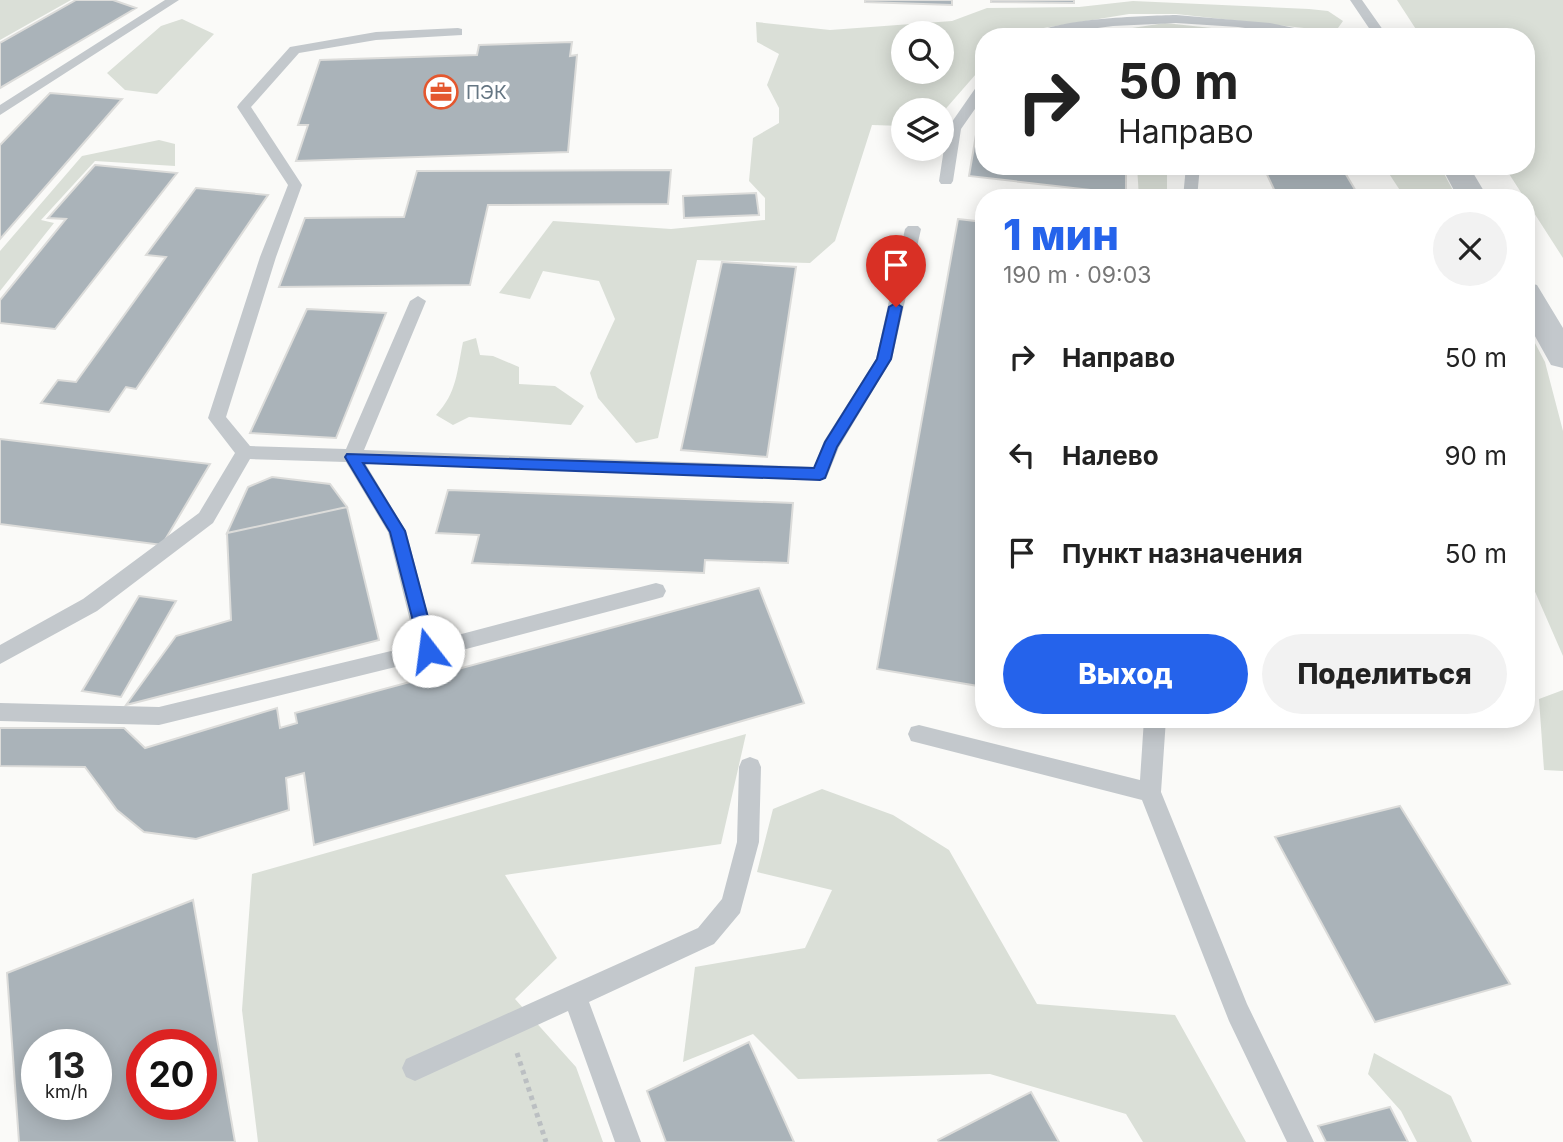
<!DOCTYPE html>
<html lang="ru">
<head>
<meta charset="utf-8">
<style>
  body { margin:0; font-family:Inter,sans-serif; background:#f2f2f2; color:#222; height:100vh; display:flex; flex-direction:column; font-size:26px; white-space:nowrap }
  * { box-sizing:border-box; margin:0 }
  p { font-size:23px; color:#767676 }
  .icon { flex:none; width:38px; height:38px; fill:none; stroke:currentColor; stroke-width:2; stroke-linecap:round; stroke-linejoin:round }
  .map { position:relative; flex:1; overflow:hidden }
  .sheet { position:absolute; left:975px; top:189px; width:560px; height:539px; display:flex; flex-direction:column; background:#fff; border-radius:28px; box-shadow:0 4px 18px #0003 }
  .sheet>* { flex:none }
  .banner { position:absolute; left:975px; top:28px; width:560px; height:147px; border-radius:28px; box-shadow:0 4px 18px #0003; background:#fff; color:#222; overflow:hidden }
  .fabs { position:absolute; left:891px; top:21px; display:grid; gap:14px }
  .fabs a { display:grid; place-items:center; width:63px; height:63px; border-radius:50%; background:#fff; box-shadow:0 4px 18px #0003; font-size:35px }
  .speed { position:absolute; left:21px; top:1029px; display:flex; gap:14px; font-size:35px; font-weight:700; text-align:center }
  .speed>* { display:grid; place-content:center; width:91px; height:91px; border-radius:50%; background:#fff; box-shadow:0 4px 18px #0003; line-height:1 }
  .speed small { font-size:18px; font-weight:400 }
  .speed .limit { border:10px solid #d22; background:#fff; color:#111 }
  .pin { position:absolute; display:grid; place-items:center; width:60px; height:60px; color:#fff; margin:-72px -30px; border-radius:50% 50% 50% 0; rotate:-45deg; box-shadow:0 0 7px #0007 }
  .pin .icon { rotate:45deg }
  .me { position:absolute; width:77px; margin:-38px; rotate:345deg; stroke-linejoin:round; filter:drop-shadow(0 0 5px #0008) }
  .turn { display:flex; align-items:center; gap:24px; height:147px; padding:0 28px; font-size:32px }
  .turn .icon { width:91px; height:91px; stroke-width:2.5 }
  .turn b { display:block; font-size:49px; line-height:60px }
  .round { display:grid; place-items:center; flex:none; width:74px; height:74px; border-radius:37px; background:#f2f2f2 }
  .headline { display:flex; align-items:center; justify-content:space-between; height:119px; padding:0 28px }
  h1 { font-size:42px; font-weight:800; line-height:52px; color:#2563eb }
  .button { display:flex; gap:14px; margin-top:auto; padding:14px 28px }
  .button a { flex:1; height:80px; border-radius:42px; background:#2563eb; color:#fff; font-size:28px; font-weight:800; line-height:80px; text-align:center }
  .button a+a { background:#f2f2f2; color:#222 }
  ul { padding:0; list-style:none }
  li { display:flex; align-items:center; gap:21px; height:98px; padding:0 28px }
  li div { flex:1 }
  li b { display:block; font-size:26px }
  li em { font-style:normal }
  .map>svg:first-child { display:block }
</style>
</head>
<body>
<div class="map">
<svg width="1563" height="1142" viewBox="0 0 1563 1142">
  <rect width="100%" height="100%" fill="#fafaf8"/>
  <path fill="#dadfd7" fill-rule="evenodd" d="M0 0H71L0 40Z
    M1397 0H1563V258L1504 166H1526V37H1421Z
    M1133 1 1309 9 1328 11 1343 21 1338 28 1322 30 1176 14H1129L1013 33 1010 37H984L983 66 942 113V110H903V126L872 125 835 241 810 263 697 260 658 438 636 443 598 398 590 373 615 319 599 281 543 271 530 299 499 293 553 221 671 229 765 220V198L749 181 753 138 779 123V108L767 85 779 54 757 42 756 22 830 30 952 21 987 8 1079 7ZM903 33H942V72H903Z
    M182 19 214 34 157 94 125 90 107 73 161 26Z
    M1165 23 1295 37H1247L1169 29 1168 37H1073Z
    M159 140 175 144V166L95 161 41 220 54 223 0 291V251L82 156Z
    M1137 166H1167V198H1139Z
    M1384 166H1440L1457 198H1405Z
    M1526 326 1545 362 1563 431V656L1526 571V500L1535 493 1526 479Z
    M476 338 480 355 493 356 519 367V384L555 386 584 406 571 425 469 417 453 425 436 415C457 393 457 371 463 342Z
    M1563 690V771L1544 770 1539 699Z
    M746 734 721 844 505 875 557 958 515 999 576 1067 603 1142H258L242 1010 252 874Z
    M822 789 893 815 949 850 1037 1004 1175 1015 1246 1142H1143L1126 1114 990 1074 798 1079 753 1034 683 1062 695 967 805 948 832 890 757 872 773 809Z
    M1374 1053 1451 1096 1472 1142H1417L1401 1111 1368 1074Z"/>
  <path fill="#aab3b9" stroke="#dcdcda" stroke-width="2" fill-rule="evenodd" d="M76 0H113L136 8 0 88V43Z
    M865 0H952V5L865 2Z
    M991 0H1074V3L991 2Z
    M572 42 570 56 577 55 568 152 296 161 308 125H298L320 60 477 55 479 45Z
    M50 93 122 99 0 239V145Z
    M978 123 984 124V166H1126V194L969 176Z
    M95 165 177 173 55 329 0 323V300L66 219 48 218Z
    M1263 166H1341L1360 198H1278Z
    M671 170 668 204 488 205 470 285 279 287 305 218 404 217 417 171Z
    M196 188 268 195 136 389 126 387 109 412 41 403 58 380 76 382 166 257 146 255Z
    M756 193 759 215 684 218 683 196Z
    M958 219 984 222V687L877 669Z
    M722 262 796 267 767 457 681 450Z
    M307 309 386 313 336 438 250 433Z
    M0 439 210 464 162 545 0 524Z
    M272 477 330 484 347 507 227 533 248 487Z
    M448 490 793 503 788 563 705 560 704 573 472 563 479 535 436 533Z
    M347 507 379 640 126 705 176 636 231 620 227 533Z
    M759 588 804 703 314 845 304 773 286 778 289 810 196 839 144 832 117 810 85 767 0 766V728H124L145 748 277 708 280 728 297 723 295 713Z
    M139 596 176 601 121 697 82 691Z
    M1400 806 1510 984 1375 1022 1275 837Z
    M193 900 235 1142H19L7 973ZM37 1045H96V1104H37ZM142 1045H201V1104H142Z
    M749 1042 794 1142H666L647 1091Z
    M1031 1092 1059 1142H939L938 1140Z
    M1390 1107 1408 1142H1326L1318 1126Z"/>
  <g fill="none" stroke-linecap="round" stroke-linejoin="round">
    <path stroke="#bbbfc2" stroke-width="5" stroke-dasharray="4.5 4.5" stroke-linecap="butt" d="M517 1053 546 1142"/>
    <path fill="#c3c8cc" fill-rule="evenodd" d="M165 0H179L0 115V105Z
      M1350 0H1362L1388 37H1375Z
      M1176 15 1270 23 1338 37H1310L1238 27 1176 23 1113 26 1029 37C1050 18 1145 16 1176 15Z
      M458 28 462 29V35L376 40 299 53 251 107 302 185 276 257 226 417 250 446 346 449 410 301 418 296 426 301 364 450 814 467 824 441 876 359 905 229 908 226H918L921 229 892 359 839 447 826 479 365 463 406 531 435 641 656 583 663 585 666 591 663 597 656 599 428 659 159 725 0 721V703L159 707 416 645 388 532 346 462 250 459 213 523 97 611 0 664V645L83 599 199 513 235 453 208 418 260 257 288 185 237 107 239 104 290 47 376 32Z
      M984 82V96L961 129 953 181 951 184H941L939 181 947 129 979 83Z
      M1186 166H1200L1197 198H1183Z
      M1144 719H1166L1161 792 1247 1004 1314 1142H1287L1229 1021 1142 800 919 743 911 741 908 734 911 727 919 725 1140 780Z
      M750 757 758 760 761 767 759 842 740 913 714 944 589 1002 641 1142H615L568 1011 415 1081 406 1077 402 1068 406 1059 698 928 722 899 737 842 739 767 742 760Z"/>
    <path fill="#c3c8cc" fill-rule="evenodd" d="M1441 166H1469L1488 198H1458Z
      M1526 282 1537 285 1563 328V368L1551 365 1526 320Z"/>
  </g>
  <path fill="#2563eb" stroke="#184099" stroke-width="2" d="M896 303 902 307 891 359 837 447 825 478 820 480 363 463 405 531 437 651 434 656H422L390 532 345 457 347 454 814 468 825 442 877 359 889 307Z"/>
  <defs>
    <symbol id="office-ring" viewBox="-11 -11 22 22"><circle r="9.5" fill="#fff" stroke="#e4572e" stroke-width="1.5"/><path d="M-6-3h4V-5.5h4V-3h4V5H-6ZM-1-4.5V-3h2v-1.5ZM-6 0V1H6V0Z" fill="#e4572e"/></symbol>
  </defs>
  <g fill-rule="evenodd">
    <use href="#office-ring" x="422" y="73" width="38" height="38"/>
  </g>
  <g text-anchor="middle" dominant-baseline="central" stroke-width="7" stroke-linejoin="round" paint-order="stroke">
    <g font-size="19" fill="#657683" stroke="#fff" text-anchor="start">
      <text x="466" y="92">ПЭК</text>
    </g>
  </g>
</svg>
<div class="fabs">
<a><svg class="icon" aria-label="search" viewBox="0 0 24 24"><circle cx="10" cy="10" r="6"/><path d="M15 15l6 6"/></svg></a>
<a><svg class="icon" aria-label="layers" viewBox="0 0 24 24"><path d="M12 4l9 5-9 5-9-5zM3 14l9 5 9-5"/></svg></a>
</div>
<div class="speed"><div>13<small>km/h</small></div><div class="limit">20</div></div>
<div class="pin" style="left:896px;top:307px;background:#d93025"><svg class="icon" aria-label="arrive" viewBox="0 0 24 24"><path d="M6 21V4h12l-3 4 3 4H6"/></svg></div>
<svg class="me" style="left:428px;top:651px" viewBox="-20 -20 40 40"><circle r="19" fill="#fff"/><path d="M0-13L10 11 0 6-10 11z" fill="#2563eb"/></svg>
<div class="banner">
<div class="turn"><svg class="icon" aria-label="right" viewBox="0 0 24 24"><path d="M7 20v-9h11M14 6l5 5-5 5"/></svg><div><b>50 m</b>Направо</div></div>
</div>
<section class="sheet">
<div class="headline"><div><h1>1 мин</h1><p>190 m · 09:03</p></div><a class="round"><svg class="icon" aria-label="close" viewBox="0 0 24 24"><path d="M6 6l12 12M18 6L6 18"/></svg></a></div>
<ul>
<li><svg class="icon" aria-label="right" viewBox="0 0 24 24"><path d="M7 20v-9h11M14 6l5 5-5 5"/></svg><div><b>Направо</b></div><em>50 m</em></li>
<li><svg class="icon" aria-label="left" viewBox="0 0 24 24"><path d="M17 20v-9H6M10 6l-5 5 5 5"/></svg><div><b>Налево</b></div><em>90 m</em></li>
<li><svg class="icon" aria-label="arrive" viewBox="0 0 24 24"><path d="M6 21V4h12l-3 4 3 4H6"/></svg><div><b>Пункт назначения</b></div><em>50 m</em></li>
</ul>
<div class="button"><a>Выход</a><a>Поделиться</a></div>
</section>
</div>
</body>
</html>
